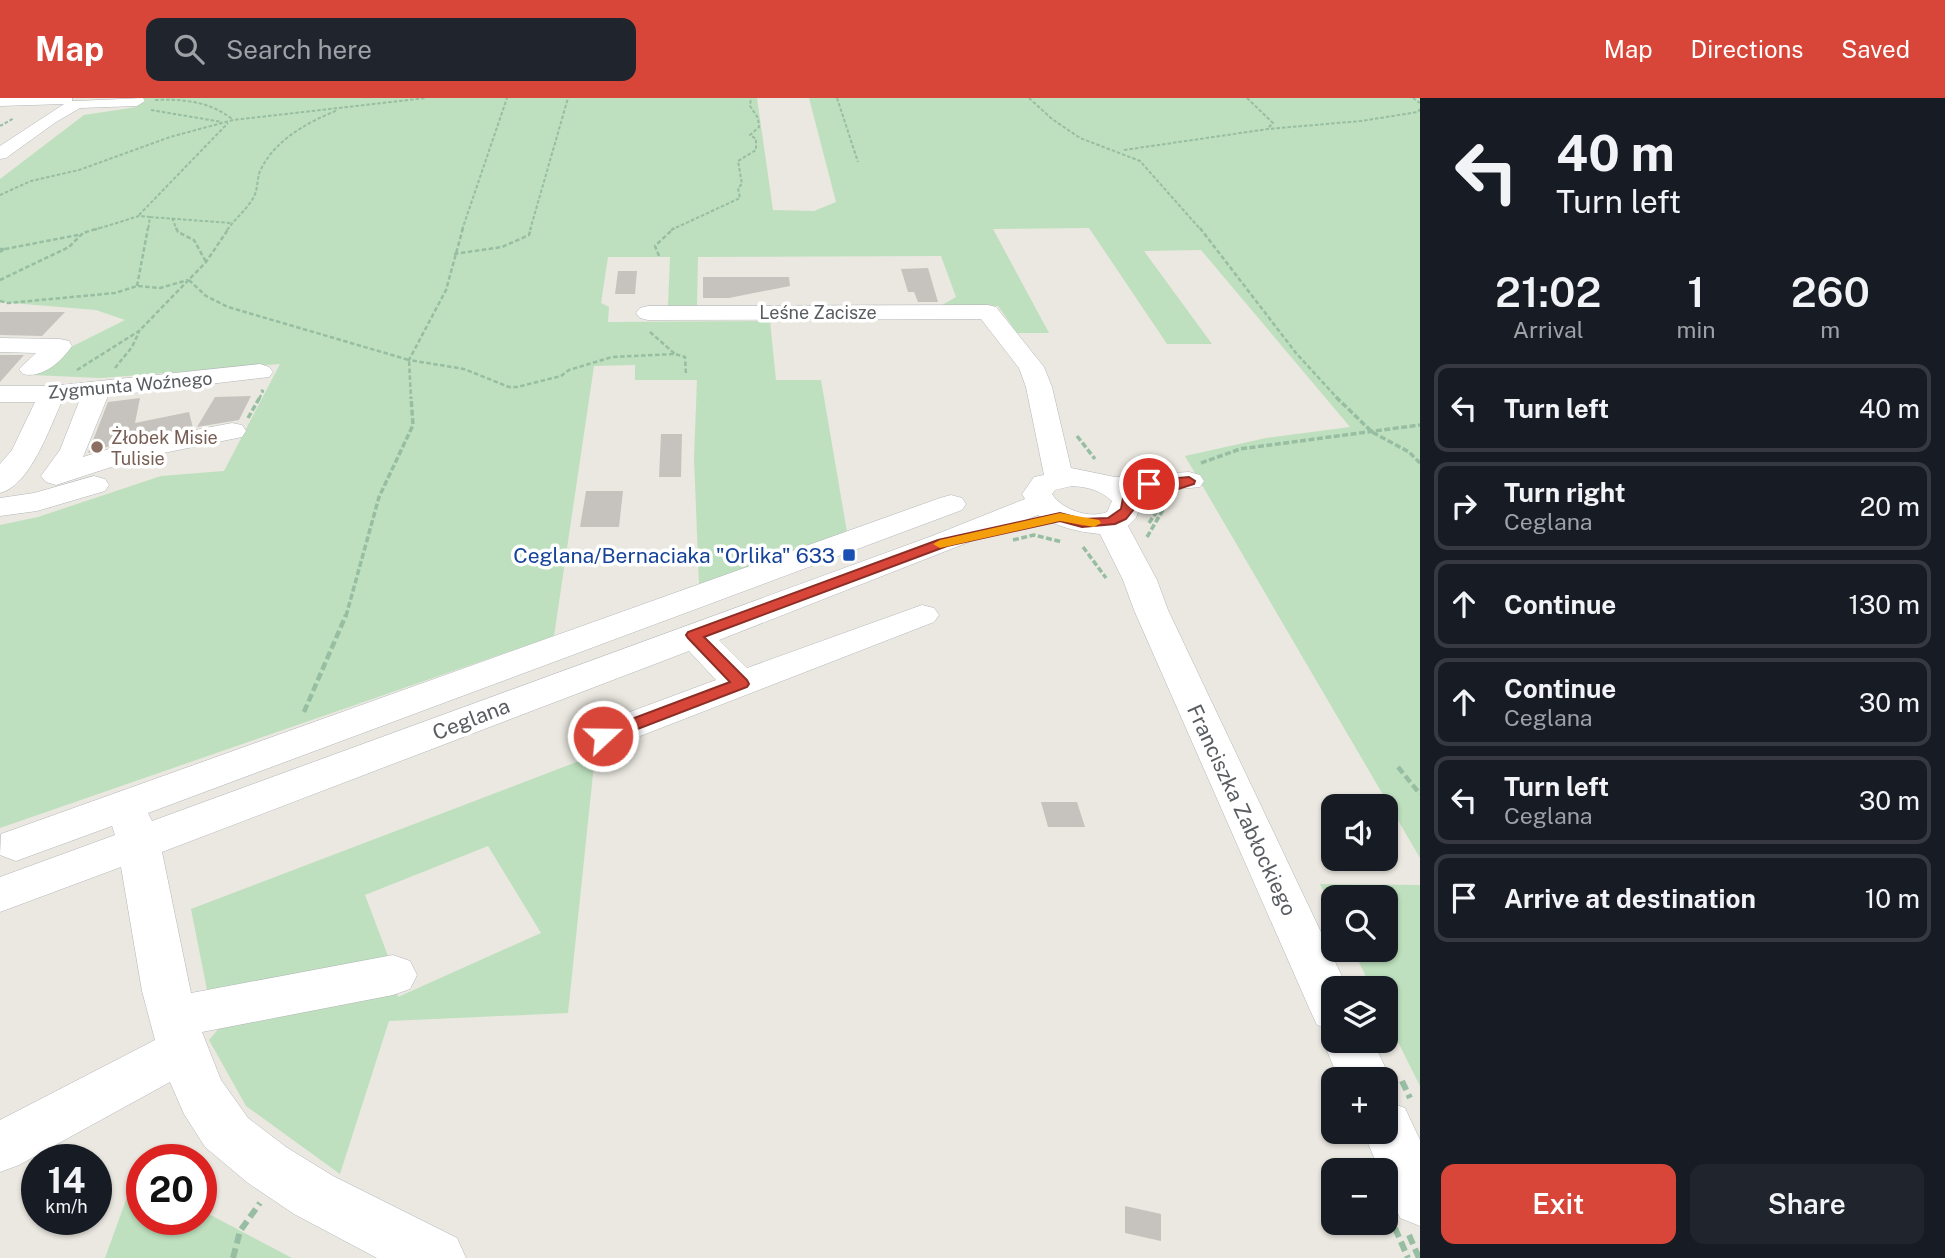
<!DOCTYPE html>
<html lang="en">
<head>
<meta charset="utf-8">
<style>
  body { margin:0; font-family:"Public Sans",sans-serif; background:#20242c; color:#f1f3f6; height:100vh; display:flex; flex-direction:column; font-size:26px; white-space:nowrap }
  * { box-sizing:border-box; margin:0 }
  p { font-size:23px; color:#9ea1a6 }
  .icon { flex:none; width:38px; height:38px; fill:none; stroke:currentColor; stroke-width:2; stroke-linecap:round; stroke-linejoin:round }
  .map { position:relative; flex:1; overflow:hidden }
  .panel { display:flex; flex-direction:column; background:#171b24; width:525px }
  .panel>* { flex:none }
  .banner { background:#171b24; color:#f1f3f6; overflow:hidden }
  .controls { position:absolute; left:1321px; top:696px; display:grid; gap:14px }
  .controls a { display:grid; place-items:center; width:77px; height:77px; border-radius:14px; background:#171b24; box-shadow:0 2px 5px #0004; font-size:35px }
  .speed { position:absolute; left:21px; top:1046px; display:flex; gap:14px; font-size:35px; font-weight:700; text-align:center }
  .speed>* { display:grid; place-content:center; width:91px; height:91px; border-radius:50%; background:#171b24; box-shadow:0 2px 5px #0004; line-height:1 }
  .speed small { font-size:18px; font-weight:400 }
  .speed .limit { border:10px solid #d22; background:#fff; color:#111 }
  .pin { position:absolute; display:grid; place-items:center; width:60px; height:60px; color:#fff; margin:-30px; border:4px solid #fff; border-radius:50%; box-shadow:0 2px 7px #0007 }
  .me { position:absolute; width:77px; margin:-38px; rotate:69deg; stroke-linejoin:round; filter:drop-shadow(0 0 5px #0008) }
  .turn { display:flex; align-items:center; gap:24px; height:147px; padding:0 21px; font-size:32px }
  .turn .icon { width:91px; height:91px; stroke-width:2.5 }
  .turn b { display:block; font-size:49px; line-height:60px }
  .eta { display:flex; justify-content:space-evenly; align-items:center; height:119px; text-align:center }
  .eta b { font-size:42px; font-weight:600; line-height:49px }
  .cta { display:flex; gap:14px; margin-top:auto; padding:14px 21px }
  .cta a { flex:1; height:80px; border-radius:14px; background:#d84639; color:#fff; font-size:28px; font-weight:600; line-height:80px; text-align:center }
  .cta a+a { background:#20242c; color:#f1f3f6 }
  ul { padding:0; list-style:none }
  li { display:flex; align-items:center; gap:21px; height:88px; margin:0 14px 10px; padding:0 7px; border:4px solid #363941; border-radius:14px }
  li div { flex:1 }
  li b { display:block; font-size:26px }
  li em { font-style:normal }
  header { display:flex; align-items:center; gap:42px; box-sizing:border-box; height:98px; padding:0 35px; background:#d84639; color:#fff }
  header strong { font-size:33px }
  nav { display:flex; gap:38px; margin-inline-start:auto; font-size:24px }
  .search { width:490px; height:63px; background:#20242c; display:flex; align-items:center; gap:18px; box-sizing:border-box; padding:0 24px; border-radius:14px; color:#9ea1a6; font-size:26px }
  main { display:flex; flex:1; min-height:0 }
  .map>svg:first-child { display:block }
</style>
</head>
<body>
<header>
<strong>Map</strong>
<div class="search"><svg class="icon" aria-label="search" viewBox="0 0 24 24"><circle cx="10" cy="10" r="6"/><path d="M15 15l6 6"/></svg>Search here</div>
<nav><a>Map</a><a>Directions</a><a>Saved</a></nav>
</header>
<main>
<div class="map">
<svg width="1420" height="1160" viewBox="0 0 1420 1160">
  <rect width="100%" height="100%" fill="#eae8e0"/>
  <path fill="#bee0be" d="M140 0H757L773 112 814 113 836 104 809 0H1420V760L1185 358 1266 340 1350 329 1201 152 1144 153 1212 246H1167L1089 130 993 131 1049 235H1017L998 208 942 207 956 199 941 158 698 159 697 208H668L670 159H608L601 205 609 209 608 224 770 223 776 282H821L847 434 699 486 694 360 697 282H635V267L594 268 554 538 0 730V427L38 419 161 378 224 373 280 266 101 280 32 277 63 253 125 222 96 212 0 204V81L84 17 137 9 133 2Z
    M595 657 568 915 389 923 340 1076 246 1008 209 942 226 922 395 887 398 899 541 835 488 748 365 797 391 866 209 902 191 811Z
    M1320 786 1420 787V988L1386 920V891H1372L1353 852H1386V800H1334L1333 814Z
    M135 1077 142 1081V1122H201V1112L292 1160H105Z"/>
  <path fill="#c6c3be" d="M928 170 938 204H918L914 194H908L901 171Z
    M618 173H637L635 196H615Z
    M703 179H789L790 188 729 200H703Z
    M0 214H65L42 238 0 237Z
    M0 257H24L0 284Z
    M251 298 239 322 197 329 215 299Z
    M140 300 135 325 189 314 193 330 132 341 88 355 108 304Z
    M661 336H682L681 379H659Z
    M586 393H623L619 429H580Z
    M1041 704H1077L1085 729H1048Z
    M1125 1108 1161 1116V1143L1125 1135Z"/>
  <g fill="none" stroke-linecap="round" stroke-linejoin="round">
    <defs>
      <path id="minor" d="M0 0H72V3H77L143 0 145 3 137 8 80 10 56 24 6 60 0 61V48L64 6 0 8Z
        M988 207 996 209 1044 269 1052 289 1071 370 1115 379 1189 374 1200 377 1204 383 1200 389 1137 395 1142 403 1136 420 1128 428 1157 482 1168 512 1348 891H1334V943H1373L1391 982 1386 992V982H1339L1323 943 1329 931 1317 927 1310 912 1134 512 1123 482 1100 436C1078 434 1057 429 1038 417L719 542 747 570 922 507 934 510 939 517 934 524 617 647 603 651 589 647 584 638 589 629 716 582 689 553 162 754 191 895 393 857 410 863 417 877 410 891 393 897 202 934 221 982 248 1020 286 1049 333 1078 457 1140 466 1160H377L294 1116 248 1085 205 1049 184 1016 170 984 19 1067 0 1074V1022L155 942 142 893 121 769 0 814V779L115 737 112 728 16 763 0 757 1 736 940 400 951 397 962 400 966 406 962 412 148 715 152 723 932 438 1025 401 1022 396 1034 379 1044 377 1026 289 1019 270 981 221 648 222 640 220 636 215 640 210 648 208ZM1072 388C1088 389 1100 392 1112 403L1107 414C1090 421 1062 412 1052 396L1055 392Z
        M0 240 60 241 69 243 72 248C62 263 42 281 23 276L19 271 36 255 0 254Z
        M260 266 269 269 273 274 269 279 108 298 83 359 132 344 232 325 242 327 246 333 242 339 139 360 56 387 46 384 41 378 60 352 80 301 62 303C50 329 30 388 0 395V366L12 352 35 304H0V288H52Z
        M94 378 105 381 109 387 105 393 37 413 0 418V400L34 395Z
        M1386 1003 1405 1010 1420 1042V1128L1400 1120 1386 1087V1073H1380L1363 1034H1386Z"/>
    </defs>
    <use href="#minor" stroke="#b3b6ba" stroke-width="1"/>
    <path stroke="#97bea2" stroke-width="2" stroke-dasharray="3.5 2" stroke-linecap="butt" d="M837 0 858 64
      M1029 0 1052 21 1080 40 1140 63 1201 132
      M1247 0 1273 25 1268 30
      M1413 0 1420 5
      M155 2C183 1 209 3 232 21
      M151 12 222 24
      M0 28 14 20
      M1124 52 1268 31 1361 23 1418 14 1420 11
      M0 97 31 83 79 72 170 39 233 22 426 0
      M139 117 228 25
      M150 119 231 125
      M172 120 177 132
      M94 132 139 118 150 119 148 132
      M227 132C235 121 245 113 252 102 259 92 256 80 261 71 276 41 308 24 338 12
      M462 132 507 0
      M530 132 568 0
      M671 132 740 100 738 90 742 86 738 63 756 52V41L750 37 759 29 758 20 750 8 751 0"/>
    <path stroke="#97bea2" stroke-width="2.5" stroke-dasharray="4.5 2.5" stroke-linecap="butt" d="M176 130 178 134 194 142 206 164
      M463 130 446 192 409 262 464 271 509 289H517L561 278 569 272 612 259 675 256 685 259 686 277
      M1200 130 1296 255 1338 301
      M0 151H5L0 154
      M5 151 83 136
      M454 156 502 149 529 137 531 130
      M659 158 655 148 674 130
      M0 182 69 149 83 135 99 130
      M189 182 206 198 228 209 409 262 411 301
      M137 188 148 130
      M0 203 8 205 115 195 137 188 160 190 188 182
      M650 234 675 256
      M115 270 132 249 139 234
      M77 272 139 233 206 164 229 130
      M259 301 263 293 261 292"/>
    <path stroke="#97bea2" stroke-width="3.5" stroke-dasharray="6 2.5" stroke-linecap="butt" d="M1336 299 1372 334 1409 354 1420 365
      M248 320 260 299
      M1077 338 1095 361
      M1201 365 1240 351 1420 327
      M1149 425 1162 406
      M1147 439 1167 405
      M1013 442 1034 437 1062 444
      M1083 449 1106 480
      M346 518 379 399 413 327 411 299"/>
    <path stroke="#97bea2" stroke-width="4.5" stroke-dasharray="8 3.5" stroke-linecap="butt" d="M304 614 346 517
      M1398 669 1420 696"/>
    <path stroke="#97bea2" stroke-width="6" stroke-dasharray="10 5" stroke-linecap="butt" d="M1402 983 1410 1000
      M1395 1130 1408 1160
      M1409 1137 1419 1160
      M233 1160 240 1133 260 1105"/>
    <use href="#minor" fill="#fff" fill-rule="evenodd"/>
  </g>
  <path fill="#d84639" stroke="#8c2e25" stroke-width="2" d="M1189 379 1195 383 1194 386 1134 405V411L1126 421 1115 426 1082 429 1060 423 947 448 704 539 747 582 749 586 747 589 609 642H597L595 638 597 634 730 584 688 540 686 537 688 534 938 442 1060 415 1082 421 1108 420 1121 411 1123 400 1158 389 1144 388V383Z"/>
  <path fill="#f59e0b" d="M1060 415 1099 422 1101 425 1094 429 1060 423 940 450 933 446 940 442Z"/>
  <circle fill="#8d6e63" stroke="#fff" stroke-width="2.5" cx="97" cy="349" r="7"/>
  <rect fill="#1a4fb4" stroke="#fff" stroke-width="2.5" x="842" y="450" width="14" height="14" rx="3.5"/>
  <g text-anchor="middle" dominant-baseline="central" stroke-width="7" stroke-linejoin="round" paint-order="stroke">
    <g font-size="18" fill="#595c60" stroke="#fff">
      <text x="818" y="214">Leśne Zacisze</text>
      <text transform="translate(130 287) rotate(-5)">Zygmunta Woźnego</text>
    </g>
    <g font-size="18" fill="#785e54" stroke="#fff" text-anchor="start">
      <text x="111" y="339">Żłobek Misie<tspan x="111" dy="21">Tulisie</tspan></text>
    </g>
    <g font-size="21" fill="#164399" stroke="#fff" text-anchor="end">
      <text x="835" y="457">Ceglana/Bernaciaka "Orlika" 633</text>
    </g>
    <g font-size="21" fill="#595c60" stroke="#fff">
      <text transform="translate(471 621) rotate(-21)">Ceglana</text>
      <text transform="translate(1242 712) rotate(65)">Franciszka Zabłockiego</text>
    </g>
  </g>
</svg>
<div class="controls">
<a><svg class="icon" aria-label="sound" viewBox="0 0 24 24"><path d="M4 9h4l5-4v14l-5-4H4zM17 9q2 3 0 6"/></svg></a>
<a><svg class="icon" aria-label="search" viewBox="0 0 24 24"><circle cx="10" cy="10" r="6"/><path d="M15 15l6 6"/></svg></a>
<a><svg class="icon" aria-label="layers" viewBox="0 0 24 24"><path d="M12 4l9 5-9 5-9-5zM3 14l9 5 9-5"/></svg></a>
<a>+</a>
<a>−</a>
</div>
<div class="speed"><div>14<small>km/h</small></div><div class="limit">20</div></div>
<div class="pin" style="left:1149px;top:386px;background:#d93025"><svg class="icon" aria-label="arrive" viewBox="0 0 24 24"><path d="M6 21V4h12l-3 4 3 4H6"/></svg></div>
<svg class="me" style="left:603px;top:638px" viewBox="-20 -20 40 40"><circle r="17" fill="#d84639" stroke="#fff" stroke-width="3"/><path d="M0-11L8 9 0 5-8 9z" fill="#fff"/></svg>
</div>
<section class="panel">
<div class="banner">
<div class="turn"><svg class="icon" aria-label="left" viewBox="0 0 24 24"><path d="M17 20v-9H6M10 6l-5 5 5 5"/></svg><div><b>40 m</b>Turn left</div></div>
</div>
<div class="eta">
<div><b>21:02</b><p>Arrival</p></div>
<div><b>1</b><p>min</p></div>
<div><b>260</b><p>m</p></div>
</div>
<ul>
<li><svg class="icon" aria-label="left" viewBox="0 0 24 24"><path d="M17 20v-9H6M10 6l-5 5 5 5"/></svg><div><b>Turn left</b></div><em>40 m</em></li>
<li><svg class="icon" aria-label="right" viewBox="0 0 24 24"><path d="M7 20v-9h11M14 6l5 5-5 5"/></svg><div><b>Turn right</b><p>Ceglana</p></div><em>20 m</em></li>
<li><svg class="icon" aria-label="ahead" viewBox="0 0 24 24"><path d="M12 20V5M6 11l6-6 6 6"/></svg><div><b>Continue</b></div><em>130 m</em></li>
<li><svg class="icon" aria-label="ahead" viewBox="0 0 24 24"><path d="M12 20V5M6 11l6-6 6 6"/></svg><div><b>Continue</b><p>Ceglana</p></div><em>30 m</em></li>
<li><svg class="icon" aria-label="left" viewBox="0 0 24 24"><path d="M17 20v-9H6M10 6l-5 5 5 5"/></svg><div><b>Turn left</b><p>Ceglana</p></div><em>30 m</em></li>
<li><svg class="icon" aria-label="arrive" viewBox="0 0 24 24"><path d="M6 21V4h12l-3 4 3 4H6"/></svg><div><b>Arrive at destination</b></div><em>10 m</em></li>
</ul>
<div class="cta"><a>Exit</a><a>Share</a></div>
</section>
</main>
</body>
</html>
